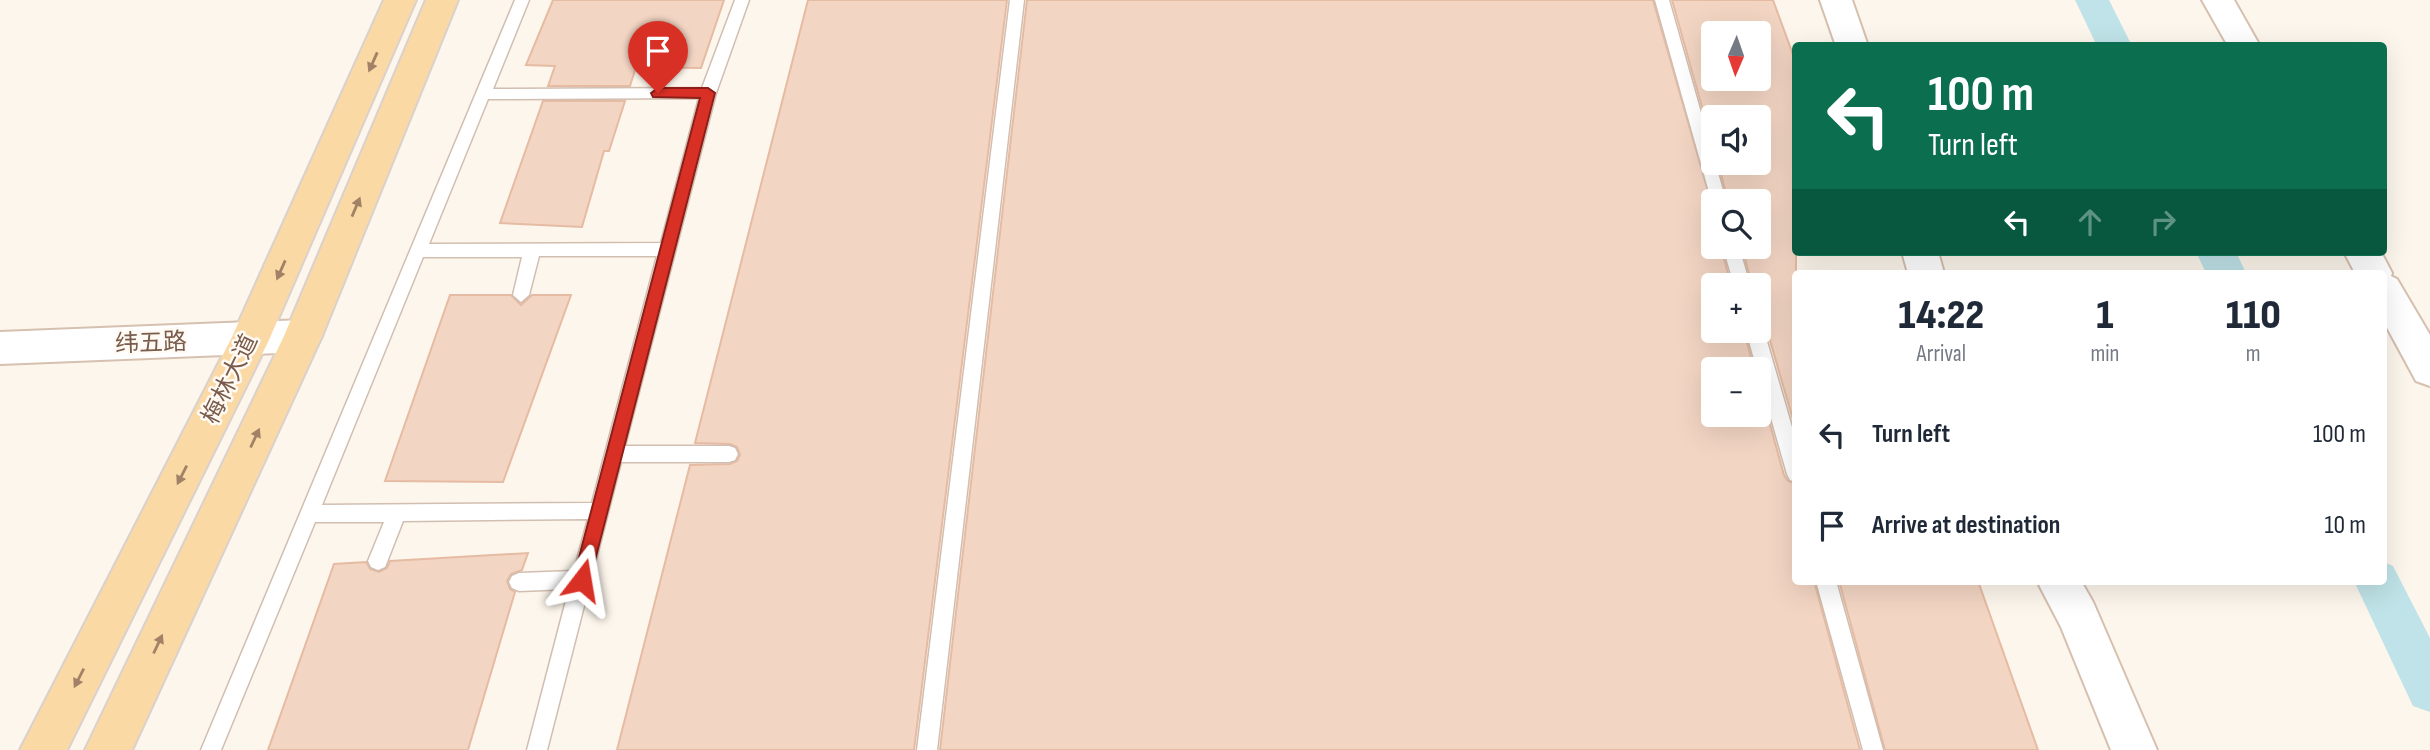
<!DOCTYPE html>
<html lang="en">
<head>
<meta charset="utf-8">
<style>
  body { margin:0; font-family:"Sofia Sans Condensed","Noto Sans SC",sans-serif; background:#f6f6f7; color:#1f2937; height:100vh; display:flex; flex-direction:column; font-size:26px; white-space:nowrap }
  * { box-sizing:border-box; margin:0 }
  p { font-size:23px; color:#747a83 }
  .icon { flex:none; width:38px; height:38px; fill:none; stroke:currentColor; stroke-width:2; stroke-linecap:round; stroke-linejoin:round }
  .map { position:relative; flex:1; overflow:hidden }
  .sheet { position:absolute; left:1792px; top:270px; width:595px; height:315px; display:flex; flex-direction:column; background:#fff; border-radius:7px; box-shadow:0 7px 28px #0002 }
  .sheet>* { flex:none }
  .top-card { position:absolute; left:1792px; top:42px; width:595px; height:214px; border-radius:7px; box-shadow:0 7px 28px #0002; background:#0b6e4f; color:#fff; overflow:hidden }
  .needle { width:46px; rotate:182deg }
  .controls { position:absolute; left:1701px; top:21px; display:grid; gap:14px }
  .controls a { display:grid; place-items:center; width:70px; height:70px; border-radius:7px; background:#fff; box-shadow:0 7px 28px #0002; font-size:35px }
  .pin { position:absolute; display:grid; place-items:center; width:60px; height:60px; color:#fff; margin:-72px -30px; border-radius:50% 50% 50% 0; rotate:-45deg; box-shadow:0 0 7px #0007 }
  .pin .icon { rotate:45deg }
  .me { position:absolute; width:77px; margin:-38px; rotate:14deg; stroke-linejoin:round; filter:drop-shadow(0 0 5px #0008) }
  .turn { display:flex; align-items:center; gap:24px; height:147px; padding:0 21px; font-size:32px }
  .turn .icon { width:91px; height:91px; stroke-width:2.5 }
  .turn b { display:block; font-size:49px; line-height:60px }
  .lanes { display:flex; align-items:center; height:66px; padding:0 21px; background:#0003; justify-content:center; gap:35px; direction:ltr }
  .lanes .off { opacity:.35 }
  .eta { display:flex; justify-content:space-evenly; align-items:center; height:119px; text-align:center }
  .eta b { font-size:42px; font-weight:800; line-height:49px }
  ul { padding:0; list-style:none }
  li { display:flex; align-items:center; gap:21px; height:91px; padding:0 21px }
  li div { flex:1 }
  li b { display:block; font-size:26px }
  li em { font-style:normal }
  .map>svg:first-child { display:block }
</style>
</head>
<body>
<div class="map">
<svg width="2430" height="750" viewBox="0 0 2430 750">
  <rect width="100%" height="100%" fill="#fdf6ec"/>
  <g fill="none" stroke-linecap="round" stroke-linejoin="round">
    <path fill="#bfe3e8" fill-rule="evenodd" d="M2075 0H2109L2132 46H2097Z
      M2196 252H2236L2246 273H2206Z
      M2384 562 2393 566 2430 638V712L2413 706 2354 581H2384Z"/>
  </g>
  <path fill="#f3d5c3" stroke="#e6bba3" stroke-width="2" fill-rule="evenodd" d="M553 0H724L701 68 636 67 630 86H548L555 66 526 65Z
    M808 0H1007L914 750H617L690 465 730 464 737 461 740 455 737 447 730 444 695 443Z
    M1027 0H1653L1713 209V247H1721L1731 285H1713V331H1744L1754 369H1713V415H1759V385L1784 475 1788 481 1796 484V581H1814L1860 750H940Z
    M1672 0H1773L1796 63V430L1767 330 1759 323V285H1752L1742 247H1759V201H1728L1718 163H1759V117H1713V146ZM1713 33H1759V79H1713Z
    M543 101H625L609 151H604L582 227 500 223Z
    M450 295H511L521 305 532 295H571L503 482 385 481Z
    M528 553 522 570 511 574 507 581 510 589 515 592 468 750H268L334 564 366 562 370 569 379 572 387 568 390 561Z
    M1839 581H1978L2038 750H1885Z"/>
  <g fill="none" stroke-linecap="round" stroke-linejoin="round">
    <defs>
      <path id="lane" d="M515 0H529L493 89 702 88 735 0H749L716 93 625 446H729L735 448 738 454 735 460 729 462H621L547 750H527L569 589 519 591 512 588 509 582 512 576 519 573 574 571 588 519 403 521 385 567 378 570 371 567 368 561 384 522H315L221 750H201ZM699 98 661 243 429 244 488 99ZM539 256H657L592 503 322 505 423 257H522L513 295 521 302 529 295Z
        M1010 0H1024L937 750H917Z
        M1655 0H1669L1726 201H1713V206Z
        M1723 247H1739L1750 285H1734Z
        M1759 325 1764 331 1796 441V482L1790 480 1787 474 1746 331H1759Z
        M1816 581H1836L1883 750H1863Z"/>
      <path id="secondary" d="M1820 0H1852L1868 46H1836Z
        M2202 0H2234L2260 46H2228Z
        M1902 252H1938L1944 273H1908Z
        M2344 252H2381L2392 273 2391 276 2397 279 2430 335V386L2416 381 2384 322V273H2355Z
        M303 320 316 325 322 336 316 347 303 352 0 364V332Z
        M2037 581H2081L2093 602 2157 750H2111L2061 627Z"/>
      <path id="primary" d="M384 0H416L269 340 67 750H20L232 337Z
        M426 0H458L322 336 132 750H85L284 336Z"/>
    </defs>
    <use href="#lane" stroke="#d1beb0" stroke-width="3"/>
    <use href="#secondary" stroke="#d6c0b0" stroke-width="4"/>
    <use href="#primary" stroke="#dad1cd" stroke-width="4"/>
    <use href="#lane" fill="#fff" fill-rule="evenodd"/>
    <use href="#secondary" fill="#fff" fill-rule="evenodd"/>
    <use href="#primary" fill="#fbd9a5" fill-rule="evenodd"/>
  </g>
  <defs><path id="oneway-solid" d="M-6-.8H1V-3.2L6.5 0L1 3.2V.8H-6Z" transform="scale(1.75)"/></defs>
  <g fill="#a18267">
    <use href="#oneway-solid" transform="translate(373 62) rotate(114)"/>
    <use href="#oneway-solid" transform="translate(356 207) rotate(-67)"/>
    <use href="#oneway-solid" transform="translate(281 270) rotate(114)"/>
    <use href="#oneway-solid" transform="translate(255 438) rotate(-65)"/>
    <use href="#oneway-solid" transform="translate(182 475) rotate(117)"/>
    <use href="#oneway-solid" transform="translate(158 644) rotate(-65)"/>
    <use href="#oneway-solid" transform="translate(79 678) rotate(117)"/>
  </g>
  <path fill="#d93025" stroke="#8d1f18" stroke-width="2" d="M658 88H708L715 93 590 580 588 586 582 588 575 586 573 580 700 98 653 97 651 93Z"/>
  <g text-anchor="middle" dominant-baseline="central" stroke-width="5" stroke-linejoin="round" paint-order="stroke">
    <g font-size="24" fill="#7a5c4d" stroke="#fffaf3">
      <text transform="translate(151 343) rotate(-2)">纬五路</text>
      <text transform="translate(230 379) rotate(-64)">梅林大道</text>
    </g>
  </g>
</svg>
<div class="controls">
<a><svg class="needle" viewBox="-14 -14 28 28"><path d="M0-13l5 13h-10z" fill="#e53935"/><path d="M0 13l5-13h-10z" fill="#747a83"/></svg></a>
<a><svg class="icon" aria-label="sound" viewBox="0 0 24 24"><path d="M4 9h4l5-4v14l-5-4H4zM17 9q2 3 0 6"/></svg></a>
<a><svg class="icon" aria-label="search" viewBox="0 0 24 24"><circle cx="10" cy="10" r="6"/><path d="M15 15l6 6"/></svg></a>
<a>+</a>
<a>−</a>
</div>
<div class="pin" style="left:658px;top:93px;background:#d93025"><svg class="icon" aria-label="arrive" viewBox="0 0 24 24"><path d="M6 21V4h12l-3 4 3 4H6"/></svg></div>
<svg class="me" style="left:582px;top:580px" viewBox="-20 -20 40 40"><path d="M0-17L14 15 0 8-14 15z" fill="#d93025" stroke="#fff" stroke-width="4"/></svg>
<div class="top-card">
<div class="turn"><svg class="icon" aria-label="left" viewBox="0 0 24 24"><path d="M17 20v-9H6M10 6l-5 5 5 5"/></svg><div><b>100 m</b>Turn left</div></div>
<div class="lanes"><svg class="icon" aria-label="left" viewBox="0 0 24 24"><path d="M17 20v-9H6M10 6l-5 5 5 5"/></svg><svg class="icon off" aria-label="ahead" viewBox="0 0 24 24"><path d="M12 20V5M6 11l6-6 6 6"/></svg><svg class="icon off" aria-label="right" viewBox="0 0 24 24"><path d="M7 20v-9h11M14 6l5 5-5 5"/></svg></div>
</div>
<section class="sheet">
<div class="eta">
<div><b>14:22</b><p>Arrival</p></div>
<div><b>1</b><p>min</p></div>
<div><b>110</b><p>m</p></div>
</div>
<ul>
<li><svg class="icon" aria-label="left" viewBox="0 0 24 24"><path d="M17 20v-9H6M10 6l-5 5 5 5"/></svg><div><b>Turn left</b></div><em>100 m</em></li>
<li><svg class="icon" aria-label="arrive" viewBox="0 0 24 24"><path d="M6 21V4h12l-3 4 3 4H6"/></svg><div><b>Arrive at destination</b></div><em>10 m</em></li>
</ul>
</section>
</div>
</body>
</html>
